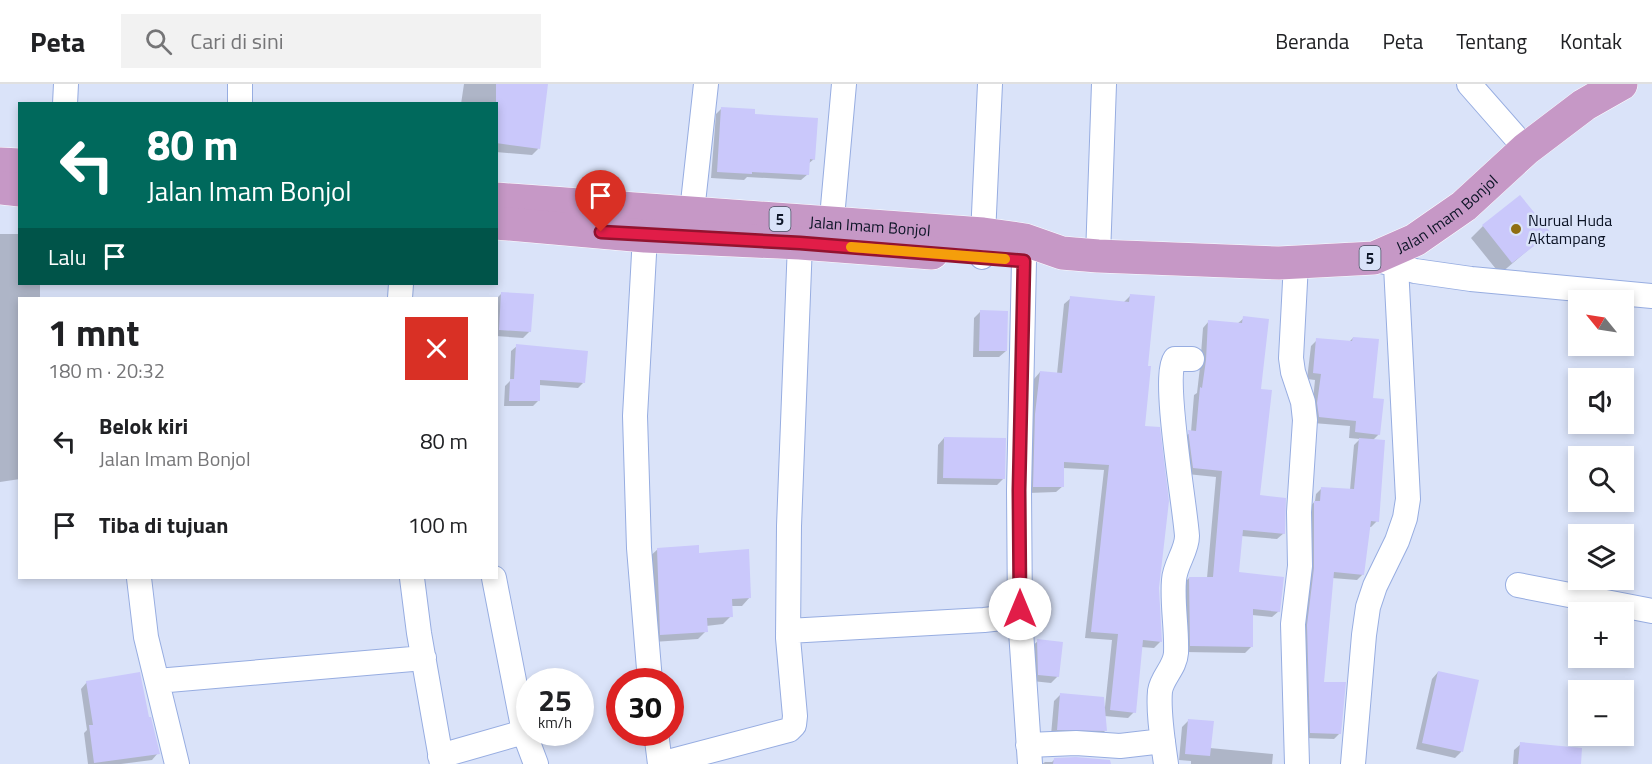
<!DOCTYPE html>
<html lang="id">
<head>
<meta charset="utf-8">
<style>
  body { margin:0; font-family:"Titillium Web",sans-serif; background:#f2f2f2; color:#202124; height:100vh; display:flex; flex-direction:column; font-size:22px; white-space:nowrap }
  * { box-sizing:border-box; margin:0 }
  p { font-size:20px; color:#757577 }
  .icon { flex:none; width:33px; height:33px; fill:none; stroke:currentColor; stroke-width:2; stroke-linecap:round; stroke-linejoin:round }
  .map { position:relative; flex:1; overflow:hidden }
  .sheet { position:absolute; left:18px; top:213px; width:480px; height:282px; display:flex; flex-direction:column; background:#fff; border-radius:0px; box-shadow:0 3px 9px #0003 }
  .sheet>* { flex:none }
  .top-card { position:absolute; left:18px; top:18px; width:480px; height:183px; border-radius:0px; box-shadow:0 3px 9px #0003; background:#00695c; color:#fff; overflow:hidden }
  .needle { width:39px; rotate:300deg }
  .controls { position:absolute; left:1568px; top:206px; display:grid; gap:12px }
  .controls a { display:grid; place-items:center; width:66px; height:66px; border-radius:0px; background:#fff; box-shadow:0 3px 9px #0003; font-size:30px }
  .speed { position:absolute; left:516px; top:584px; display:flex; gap:12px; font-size:30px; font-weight:700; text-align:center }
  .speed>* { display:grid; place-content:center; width:78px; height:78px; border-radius:50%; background:#fff; box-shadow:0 3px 9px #0003; line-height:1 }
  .speed small { font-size:15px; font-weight:400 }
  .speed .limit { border:9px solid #d22; background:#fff; color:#111 }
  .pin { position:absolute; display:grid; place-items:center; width:51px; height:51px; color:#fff; margin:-62px -26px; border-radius:50% 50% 50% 0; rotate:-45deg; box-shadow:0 0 6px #0007 }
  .pin .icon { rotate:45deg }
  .me { position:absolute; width:66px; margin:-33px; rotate:0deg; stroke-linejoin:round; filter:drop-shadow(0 0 4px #0008) }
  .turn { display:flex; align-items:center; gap:21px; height:126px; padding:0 30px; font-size:27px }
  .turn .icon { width:78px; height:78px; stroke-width:2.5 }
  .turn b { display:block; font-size:42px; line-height:51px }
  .then { display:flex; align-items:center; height:57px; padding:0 30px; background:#0003; gap:12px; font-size:22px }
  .round { display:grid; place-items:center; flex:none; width:63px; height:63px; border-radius:0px; background:#f2f2f2 }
  .summary { display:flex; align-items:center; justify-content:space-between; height:102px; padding:0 30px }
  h1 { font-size:36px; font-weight:700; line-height:45px }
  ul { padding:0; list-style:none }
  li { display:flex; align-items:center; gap:18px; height:84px; padding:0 30px }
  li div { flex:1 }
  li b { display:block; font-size:22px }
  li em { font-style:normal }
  header { display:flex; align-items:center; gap:36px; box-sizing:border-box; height:84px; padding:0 30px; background:#fff; border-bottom:2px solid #e0e0e0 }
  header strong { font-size:28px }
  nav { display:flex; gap:33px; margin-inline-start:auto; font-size:21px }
  .search { width:420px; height:54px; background:#f2f2f2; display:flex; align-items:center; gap:15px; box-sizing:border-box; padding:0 21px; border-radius:0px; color:#757577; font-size:22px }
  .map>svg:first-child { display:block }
</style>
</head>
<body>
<header>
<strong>Peta</strong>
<div class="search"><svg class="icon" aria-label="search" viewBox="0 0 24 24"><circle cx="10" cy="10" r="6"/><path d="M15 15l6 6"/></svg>Cari di sini</div>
<nav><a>Beranda</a><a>Peta</a><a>Tentang</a><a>Kontak</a></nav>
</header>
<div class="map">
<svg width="1652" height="680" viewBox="0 0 1652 680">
  <rect width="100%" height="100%" fill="#dae3f9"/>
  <path fill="#0003" d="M464 0H526L538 65 532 71 496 68V20H461Z
    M722 24 754 31 814 75 808 80V90L801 96 747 93 744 96 711 94 716 30Z
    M1483 142 1549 148 1500 190 1471 154Z
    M0 150H20V200H40V214H20V395L0 398Z
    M502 209 530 247 523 254 496 252V215Z
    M1130 212 1158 504 1160 558 1154 564 1141 563 1134 628 1128 634 1104 632 1106 646 1099 653 1051 651 1054 617 1061 610 1105 623 1112 556 1085 554 1104 386 1063 384V402L1056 408 1028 409 1029 337 1034 295 1040 288 1057 290 1064 220 1071 214 1123 219Z
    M980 228 1006 267 999 273H973L974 234Z
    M1244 234 1259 306 1258 413 1284 449 1277 455 1241 452 1237 490 1279 527 1272 533 1252 531V562L1245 569 1184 568 1183 500 1190 493 1207 494 1216 393 1187 390 1183 354 1191 348 1194 311 1197 309 1200 283 1203 244 1209 237 1237 240Z
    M1353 254 1379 350 1372 357 1377 437 1371 443H1368L1363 490 1357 496 1332 494 1323 599 1340 649 1334 655 1305 654 1302 547 1309 424 1315 417 1316 410 1322 404 1350 406 1354 361 1360 355 1349 354 1350 342 1313 339 1312 326 1315 296 1307 295 1311 262 1317 256 1349 258Z
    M517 262 583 299 578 304 539 301 538 317 533 322H504L505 302 510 297 511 267Z
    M944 354 1004 394 997 401 937 400 938 361Z
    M658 465 698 470 750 513 742 522H731V532L723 540 706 542V547L698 555 653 558 649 473Z
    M1038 557 1058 592 1051 599 1032 597 1031 563Z
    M1438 588 1478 597 1461 668 1455 674 1416 665 1432 595Z
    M87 598 148 635 158 669 152 676 121 680H88L84 649 87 646 81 605Z
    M1189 636 1210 664 1273 670 1272 680H1191V677L1179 676 1182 643Z
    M1521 660 1562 680H1513L1514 666Z
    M1054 676 1109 680H1042L1045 678H1052Z"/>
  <path fill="#cac8fb" d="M496 0H548L540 65 496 59Z
    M721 23 755 25V30L818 34 815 76 810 75 809 91 752 88V90L717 88Z
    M1520 111 1551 149 1512 179 1482 141Z
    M501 208 534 210 531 248 499 246Z
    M1130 210 1155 212 1148 282H1151L1145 342 1160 343 1169 417 1159 504 1162 558 1143 556 1136 629 1110 626 1118 550 1091 548 1109 381 1064 378V403H1033L1035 330 1040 287 1062 289 1070 212 1129 218Z
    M980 226 1008 227 1007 267H979Z
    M1243 232 1269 235 1261 305 1272 306 1260 411 1286 414 1285 450 1243 446 1239 488 1284 493 1280 528 1253 525V563L1190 562 1189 493H1213L1222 387 1193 384 1188 346 1196 347 1200 303 1202 304 1206 276 1208 236 1242 239Z
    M1353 253 1379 255 1373 314 1384 315 1380 351 1355 348 1356 337 1319 333 1317 319 1321 290 1313 289 1316 254 1352 257Z
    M516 260 588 267 585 299 540 296V317H509L510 295H514Z
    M944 353 1006 354 1005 395 943 394Z
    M1359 354 1385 356 1379 438 1371 437 1364 491 1334 488 1324 598H1346L1341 650 1310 649 1307 541 1314 484V417H1320L1321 403 1354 405Z
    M699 461V469L749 465 751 514 732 515 733 533 707 534 708 548 660 551 657 464Z
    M1037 555 1063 558 1059 593 1038 591Z
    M1438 587 1479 596 1463 668 1422 659Z
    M140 588 149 633H151L160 670 94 679 89 641H93L86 597Z
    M1060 609 1104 613 1107 647 1057 646Z
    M1188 635 1214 637 1210 672 1185 670Z
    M1520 658 1582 664 1581 680H1518Z
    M1076 673 1110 676 1111 680H1053L1054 674Z"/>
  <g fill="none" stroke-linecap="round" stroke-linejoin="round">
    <defs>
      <path id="minor" d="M1469 0 1526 65
        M65 20 66 0
        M240 20V0
        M690 146 706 0
        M645 152 635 332 639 464 650 597
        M830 156 844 0
        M1098 172 1104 0
        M982 173 990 0
        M1382 177 1415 187 1471 195 1652 212
        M1296 179 1291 274 1293 288 1303 318 1305 336 1299 428 1300 482 1293 540 1297 680
        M400 214 401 200
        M139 494 146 553 177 680
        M412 494 419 549 442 680
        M494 494 524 648 536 680
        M1518 501 1652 527
        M1020 532 1030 680
        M788 547 984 536 1020 532 1019 406 1024 177
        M157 597 424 574
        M656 648 660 680
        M1028 661 1076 659 1120 662 1163 657
        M440 672 524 648
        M660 680 789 646 794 641 795 632 788 554 789 442 800 159
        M1166 680C1163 658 1158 629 1160 607 1162 593 1175 584 1176 569 1177 544 1172 520 1174 496 1175 480 1187 467 1187 452 1185 421 1162 293 1175 275H1192
        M1353 680 1364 551 1368 523 1375 502 1397 457 1405 434 1408 415 1396 182"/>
      <g id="trunk">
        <path d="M0 80 20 81"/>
        <path d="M0 104 20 106"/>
        <path id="s1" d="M496 115 983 150 1025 156 1062 169 1098 172 1279 179 1374 174 1415 156 1464 122 1526 65 1584 21 1621 0"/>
        <path d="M496 139 645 152 800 159 932 169"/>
      </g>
    </defs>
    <use href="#minor" stroke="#97ade1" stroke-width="26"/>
    <use href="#trunk" stroke="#fff" stroke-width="34"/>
    <use href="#minor" stroke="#fff" stroke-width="24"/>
    <use href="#trunk" stroke="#c698c6" stroke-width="33"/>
  </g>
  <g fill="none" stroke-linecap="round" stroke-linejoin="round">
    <defs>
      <path id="route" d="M601 148 800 159 1024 177 1019 406 1020 525"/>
    </defs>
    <use href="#route" stroke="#92132f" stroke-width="15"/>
    <use href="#route" stroke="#e11d48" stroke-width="10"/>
    <path stroke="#f59e0b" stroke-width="10" d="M851 163 1005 175"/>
  </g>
  <circle fill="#8f6e12" stroke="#dae3f9" stroke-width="2" cx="1516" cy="145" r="6"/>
  <g text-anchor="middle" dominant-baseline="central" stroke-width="5" stroke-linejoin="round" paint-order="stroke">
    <g fill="#dae3f9" stroke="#4a5265" stroke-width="1.5">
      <rect x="769.5" y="123" width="21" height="24" rx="4.5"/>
      <rect x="1359.5" y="162" width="21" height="24" rx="4.5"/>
    </g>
    <g font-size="15" font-weight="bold" fill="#0c1426">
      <text x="780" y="135">5</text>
      <text x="1370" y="174">5</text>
    </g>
    <g font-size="16" fill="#0c1426" stroke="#dae3f9">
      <text stroke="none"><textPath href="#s1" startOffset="968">Jalan Imam Bonjol</textPath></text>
      <text stroke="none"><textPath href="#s1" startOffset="375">Jalan Imam Bonjol</textPath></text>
    </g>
    <g font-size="16" fill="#0c1426" stroke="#dae3f9" text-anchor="start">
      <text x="1528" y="136">Nurual Huda<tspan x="1528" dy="18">Aktampang</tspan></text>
    </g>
  </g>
</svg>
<div class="controls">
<a><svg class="needle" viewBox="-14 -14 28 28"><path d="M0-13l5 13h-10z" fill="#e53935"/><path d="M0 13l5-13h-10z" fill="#757577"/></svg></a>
<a><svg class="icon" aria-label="sound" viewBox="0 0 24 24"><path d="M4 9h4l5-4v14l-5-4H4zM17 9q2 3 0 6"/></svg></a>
<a><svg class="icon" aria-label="search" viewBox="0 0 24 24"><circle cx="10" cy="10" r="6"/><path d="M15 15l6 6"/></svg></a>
<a><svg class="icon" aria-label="layers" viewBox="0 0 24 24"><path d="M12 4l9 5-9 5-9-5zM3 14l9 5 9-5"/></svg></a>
<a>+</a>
<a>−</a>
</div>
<div class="speed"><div>25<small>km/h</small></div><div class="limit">30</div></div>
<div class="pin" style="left:601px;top:148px;background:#d93025"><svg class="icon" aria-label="arrive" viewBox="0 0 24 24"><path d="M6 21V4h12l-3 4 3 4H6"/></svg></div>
<svg class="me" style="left:1020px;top:525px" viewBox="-20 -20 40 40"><circle r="19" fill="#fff"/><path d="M0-13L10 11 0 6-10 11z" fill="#e11d48"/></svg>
<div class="top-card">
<div class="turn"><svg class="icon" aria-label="left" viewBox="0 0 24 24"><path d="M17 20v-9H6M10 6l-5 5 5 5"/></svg><div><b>80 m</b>Jalan Imam Bonjol</div></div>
<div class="then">Lalu<svg class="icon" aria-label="arrive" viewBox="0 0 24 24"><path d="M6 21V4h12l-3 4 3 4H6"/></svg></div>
</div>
<section class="sheet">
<div class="summary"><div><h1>1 mnt</h1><p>180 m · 20:32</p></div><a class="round" style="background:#d93025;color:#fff"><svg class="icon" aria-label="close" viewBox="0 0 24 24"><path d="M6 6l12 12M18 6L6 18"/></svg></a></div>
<ul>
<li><svg class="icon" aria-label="left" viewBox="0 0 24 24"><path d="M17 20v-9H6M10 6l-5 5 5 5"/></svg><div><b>Belok kiri</b><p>Jalan Imam Bonjol</p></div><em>80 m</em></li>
<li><svg class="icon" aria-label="arrive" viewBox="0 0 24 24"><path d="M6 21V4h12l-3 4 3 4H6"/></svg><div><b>Tiba di tujuan</b></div><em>100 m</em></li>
</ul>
</section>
</div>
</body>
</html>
